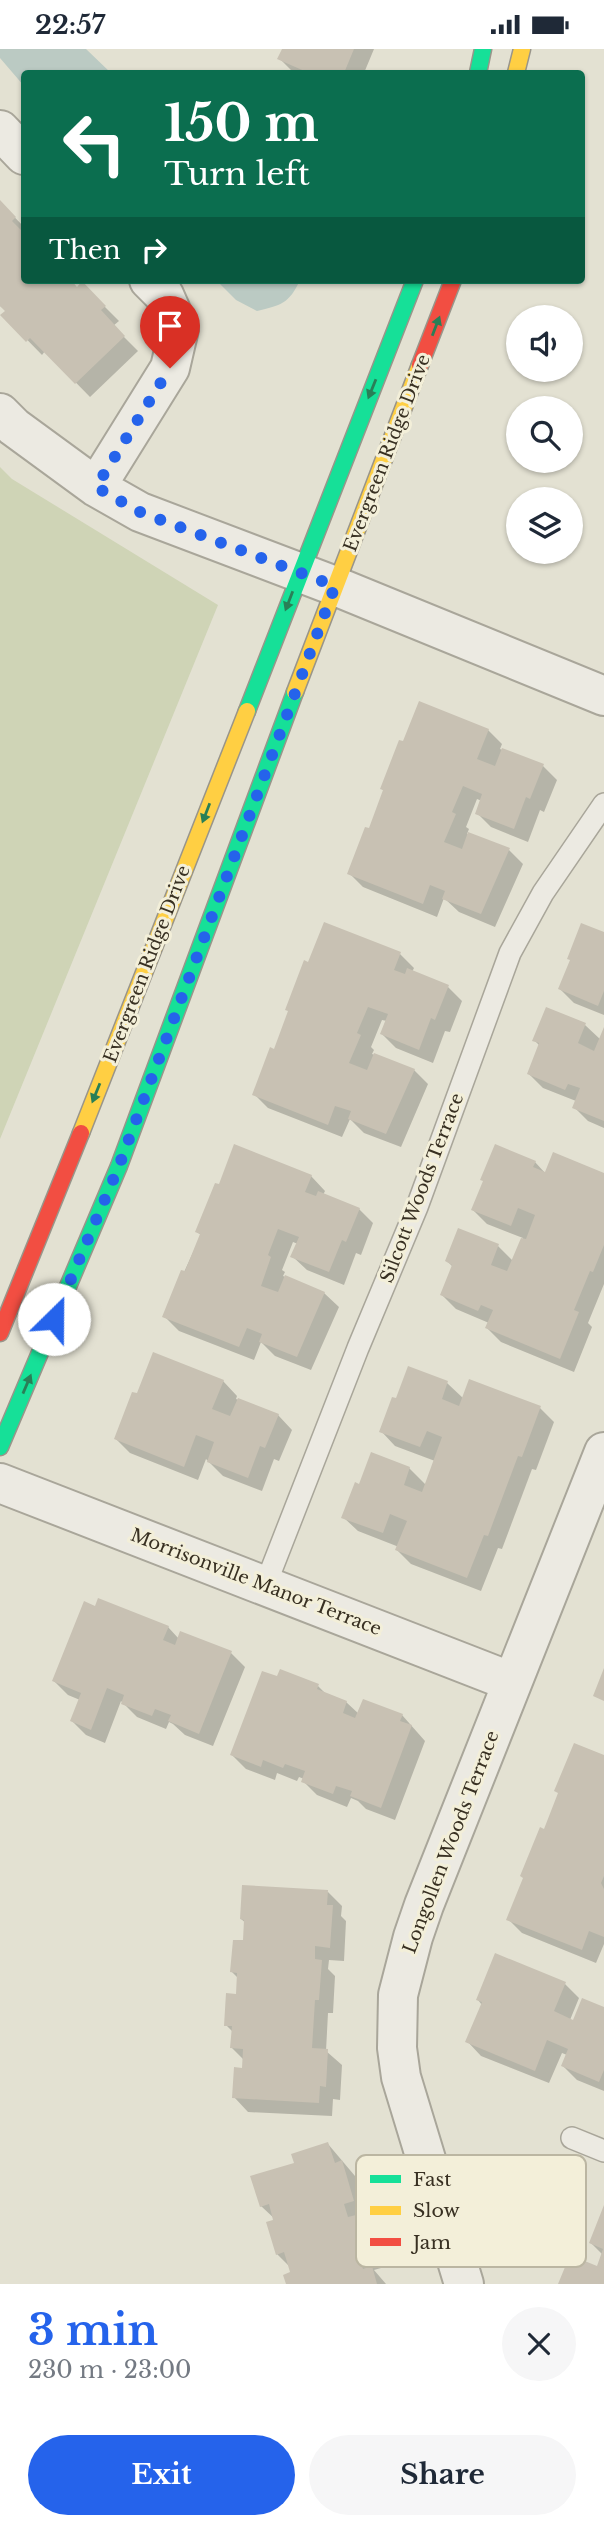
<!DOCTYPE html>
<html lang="en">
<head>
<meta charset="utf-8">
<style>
  body { margin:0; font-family:"Libre Baskerville",serif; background:#f6f6f7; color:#1f2937; height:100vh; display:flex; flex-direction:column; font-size:26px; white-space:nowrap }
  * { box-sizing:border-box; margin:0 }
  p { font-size:23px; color:#747a83 }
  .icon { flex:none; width:38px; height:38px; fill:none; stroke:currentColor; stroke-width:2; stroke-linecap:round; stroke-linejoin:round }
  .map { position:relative; height:2235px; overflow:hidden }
  .panel { display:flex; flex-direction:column; background:#fff; flex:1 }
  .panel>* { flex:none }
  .banner { position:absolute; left:21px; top:21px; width:564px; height:214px; border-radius:7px; box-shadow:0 2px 5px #0004; background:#0b6e4f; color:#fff; overflow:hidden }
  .tools { position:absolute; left:506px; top:256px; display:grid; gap:14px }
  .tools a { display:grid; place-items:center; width:77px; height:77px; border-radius:50%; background:#fff; box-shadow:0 2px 5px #0004; font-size:35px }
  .pin { position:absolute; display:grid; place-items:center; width:60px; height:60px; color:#fff; margin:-72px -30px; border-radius:50% 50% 50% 0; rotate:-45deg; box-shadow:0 0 7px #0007 }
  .pin .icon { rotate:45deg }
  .me { position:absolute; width:77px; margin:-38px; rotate:23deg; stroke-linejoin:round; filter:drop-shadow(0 0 5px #0008) }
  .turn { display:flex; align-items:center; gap:24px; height:147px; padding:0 28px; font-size:32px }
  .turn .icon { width:91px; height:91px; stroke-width:2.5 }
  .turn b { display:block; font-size:49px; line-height:60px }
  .then { display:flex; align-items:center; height:66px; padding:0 28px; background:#0003; gap:14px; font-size:26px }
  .round { display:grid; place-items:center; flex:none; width:74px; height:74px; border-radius:37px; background:#f6f6f7 }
  .head { display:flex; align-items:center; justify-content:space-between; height:119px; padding:0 28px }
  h1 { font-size:42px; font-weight:700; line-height:52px; color:#2563eb }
  .action { display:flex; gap:14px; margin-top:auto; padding:14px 28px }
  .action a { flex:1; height:80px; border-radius:42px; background:#2563eb; color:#fff; font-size:28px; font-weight:700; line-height:80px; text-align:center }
  .action a+a { background:#f6f6f7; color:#1f2937 }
  .status { display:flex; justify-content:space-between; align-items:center; height:49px; padding:0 35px; background:#fff; direction:ltr }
  .status svg { height:19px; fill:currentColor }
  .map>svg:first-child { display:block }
</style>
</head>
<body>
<div class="status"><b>22:57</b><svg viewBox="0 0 49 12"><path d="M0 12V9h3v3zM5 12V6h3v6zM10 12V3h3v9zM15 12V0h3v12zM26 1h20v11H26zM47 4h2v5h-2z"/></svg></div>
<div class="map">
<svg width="604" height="2235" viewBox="0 0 604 2235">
  <rect width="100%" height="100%" fill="#e3e1d2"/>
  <path fill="#cfd4b6" d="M0 418 12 430 218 556 0 1090Z"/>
  <path fill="#bbcac3" d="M0 0H86L111 24H24V37L0 9Z
    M216 231H300C289 255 281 256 257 262L236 251Z"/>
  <path fill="#0003" d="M284 0H374L364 24H294L280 10Z
    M0 153 24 178V231H71L77 240 82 235 119 272 113 277 138 302 90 348 45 302 42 306 3 266 7 262 0 257Z
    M488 681 502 695 500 700 543 717 557 731 544 763 540 761 528 793 491 778 477 764 482 752 477 750 466 778 469 780 467 785 509 801 523 815 495 878 459 863 444 849 437 868 363 838 349 824 370 781 385 743 382 740Z
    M604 885V966L574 954 560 940Z
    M400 905 414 919 412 923 448 938 462 952 450 983 445 982 433 1014 396 999 382 985 387 972 382 971 371 998 374 1001 372 1005 414 1021 428 1035 401 1098 364 1084 350 1070 342 1088 268 1059 254 1045 275 1002Z
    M547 960 585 976 601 991 604 983V1079L588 1072 574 1058 576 1052 543 1039 529 1025 540 997 534 991Z
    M535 1113 546 1125 604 1126V1235L588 1274 592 1278 574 1323 501 1293 487 1279 489 1274 456 1260 442 1246 453 1218 447 1212 498 1197 513 1212 523 1189 487 1175 473 1161Z
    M311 1127 325 1142 323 1146 359 1160 373 1174 361 1206 356 1204 344 1236 307 1221 292 1207 298 1195 293 1193 282 1221 285 1223 283 1227 324 1244 339 1258 311 1321 275 1307 261 1293 254 1311 179 1282 164 1267 201 1186 197 1183Z
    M223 1332 237 1347 236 1350 278 1366 292 1381 279 1412 274 1410 262 1442 223 1427 206 1410 198 1431 130 1404 116 1390Z
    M447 1334 464 1350 540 1359 554 1373 536 1421 532 1420 502 1500 498 1499 481 1542 411 1515 397 1501 399 1498 358 1482 343 1468 360 1437 409 1419 426 1436 435 1412 395 1397 381 1382Z
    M168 1578 179 1590 231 1604 245 1618 213 1697 185 1686 173 1675 169 1673 166 1680 137 1668 121 1652 105 1694 86 1686 72 1672 80 1651 68 1646 54 1632Z
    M318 1637 327 1646 346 1653 359 1665 402 1666 425 1692 395 1771 366 1760 358 1752 351 1749 347 1758 317 1746 303 1732 304 1730 299 1728 297 1732 277 1724 275 1731 246 1720 232 1706Z
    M604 1708V1895L596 1914 522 1884 508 1870 545 1783Z
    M328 1843 342 1857 341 1867 346 1872 344 1912 329 1911 328 1920 335 1927 333 1964H328L326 2002 342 2016 340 2051 333 2050 332 2067 248 2063 234 2048 244 2021V2011L232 1999 233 1983 226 1976 238 1947 239 1930 232 1923 245 1893 246 1874 241 1870Z
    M565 1935 579 1949 570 1971 574 1973 604 1960V2042L577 2031 563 2017 567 2006 562 2004 549 2034 481 2007 467 1992 482 1956 478 1951Z
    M328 2095 355 2127 367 2166 357 2169 369 2182 381 2219 374 2221 386 2235H287L292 2225 290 2218 277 2205V2172L261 2157 296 2115Z
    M604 2160V2235H560L598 2219 603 2206 591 2194Z"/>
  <path fill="#c8c1b3" d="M282 0H354L344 24H309L277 10Z
    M0 151 16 168 12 172 24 184V231H71L77 238 82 232 106 257 101 261 125 287 75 335 30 289 26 293 0 266 5 262 0 257Z
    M419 652 489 680 477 710 495 717 502 699 544 715 530 750 526 748 514 780 475 765 482 745 463 737 452 763 456 765 444 793 462 800 468 783 510 799 481 865 442 850 445 842 430 836 423 855 347 825 365 778 369 779 383 741 380 740 399 691 403 692Z
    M324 873 401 903 394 921 405 925 407 919 449 936 435 971 431 969 419 1001 380 985 388 965 368 958 357 984 361 986 349 1014 367 1021 374 1004 415 1020 386 1085 348 1070 351 1062 335 1057 328 1076 252 1046 270 998 274 1000 288 962 285 961 304 911 308 913Z
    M581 874 604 883V942L598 957 558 940 570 911 567 910Z
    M546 958 586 974 578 994 594 1002 604 978V1072L572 1059 580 1039 568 1035 565 1041 527 1025 539 994 532 992Z
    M234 1095 312 1126 305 1143 316 1147 318 1142 360 1159 346 1193 342 1191 329 1223 290 1208 299 1188 278 1180 268 1206 271 1208 261 1237 278 1243 285 1226 325 1243 297 1308 259 1293 262 1285 247 1279 239 1298 162 1268 181 1221 185 1222 200 1185 195 1183 215 1134 219 1135Z
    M495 1095 536 1112 533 1118 545 1123 553 1103 604 1124V1196L593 1223 590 1222 574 1261 579 1263 560 1310 485 1279 493 1261 481 1256 478 1262 440 1246 452 1216 445 1212 458 1179 499 1195 491 1216 507 1222 521 1189 526 1190 535 1166 518 1159 511 1177 471 1161 483 1132 480 1131Z
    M153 1303 224 1331 212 1360 230 1367 238 1349 279 1365 265 1399 260 1397 248 1429 207 1413 214 1393 196 1386 184 1418 114 1390 132 1343 137 1344Z
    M408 1317 448 1332 442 1350 459 1357 469 1330 541 1357 522 1408 518 1407 488 1487 484 1486 467 1529 395 1501 407 1472 390 1465 383 1484 341 1469 355 1433 359 1435 371 1403 410 1418 404 1436 422 1443 442 1388 427 1382 420 1398 379 1383 392 1348 396 1349Z
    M98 1549 169 1577 163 1591 175 1596 180 1582 232 1602 199 1685 168 1672 171 1666 155 1660 152 1667 121 1655 124 1646 107 1639 91 1681 70 1672 81 1644 52 1632 84 1552 95 1557Z
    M604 1619V1652L593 1647Z
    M280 1620 319 1635 317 1640 347 1652 343 1664 355 1669 363 1650 403 1665 400 1672 412 1676 381 1759 350 1747 352 1742 336 1737 333 1745 301 1733 305 1722 285 1715 283 1719 263 1711 261 1718 230 1706 262 1622 277 1627Z
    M574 1694 604 1706V1827L601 1834 604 1840V1888L589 1882 582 1901 506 1871 523 1829 520 1827 540 1778 544 1780 558 1744 554 1742Z
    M242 1836 328 1841 327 1856H333L330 1899 315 1897V1910L322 1911 319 1951H315L312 1999 328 2000 326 2038 320 2037 319 2054 232 2049 234 2018 242 2019 243 2000 230 1999 232 1977H224L226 1944 236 1945 237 1924 230 1923 233 1891H243L244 1871 240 1870Z
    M495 1904 566 1933 554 1962 573 1971 582 1949 604 1958V2021L599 2033 561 2017 568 2000 547 1991 535 2022 465 1993 482 1953 476 1951Z
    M328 2093 335 2114 342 2111 354 2152 344 2155 348 2168 356 2166 368 2205 359 2208 363 2220 372 2217 377 2235H286L283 2226 290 2223 284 2203 276 2206 266 2173 273 2171 269 2155 260 2158 250 2127 294 2114 291 2105Z
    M604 2156V2235H558L570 2206 597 2217 603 2200 589 2194Z"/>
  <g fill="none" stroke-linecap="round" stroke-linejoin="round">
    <defs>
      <path id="lane" d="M265 1537 358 1299 417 1158 510 904 543 844 604 755
        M572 2089 604 2102"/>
      <path id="street" d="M0 81 24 106
        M0 364 14 378 96 438 140 463 335 537 604 647
        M96 438 170 319 179 280 164 246 149 231
        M0 1434 512 1633
        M464 2235 401 2028 397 1999 398 1946 413 1888 424 1856 604 1403"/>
      <path id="fast" d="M478 24 483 0
        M247 662 415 231
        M0 1398 119 1117 295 643"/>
      <path id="slow" d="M516 24 522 0
        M295 643 420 316
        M81 1084 247 662"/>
      <path id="jam" d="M420 316 453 231
        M0 1284 81 1084"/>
    </defs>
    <use href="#lane" stroke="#a9a69a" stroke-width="24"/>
    <use href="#street" stroke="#a9a69a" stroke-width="42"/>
    <use href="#fast" stroke="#99958a" stroke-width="19"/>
    <use href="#slow" stroke="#99958a" stroke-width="19"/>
    <use href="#jam" stroke="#99958a" stroke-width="19"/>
    <use href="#lane" stroke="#eceae2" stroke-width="21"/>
    <use href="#street" stroke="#eceae2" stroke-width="38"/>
    <use href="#fast" stroke="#16e098" stroke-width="16"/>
    <use href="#slow" stroke="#ffcf43" stroke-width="16"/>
    <use href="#jam" stroke="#f24e42" stroke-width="16"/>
  </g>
  <defs><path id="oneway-solid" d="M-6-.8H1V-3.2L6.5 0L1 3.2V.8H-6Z" transform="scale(1.75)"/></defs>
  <g fill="#297f57">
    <use href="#oneway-solid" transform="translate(436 277) rotate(-69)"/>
    <use href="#oneway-solid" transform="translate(372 340) rotate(112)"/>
    <use href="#oneway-solid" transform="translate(289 552) rotate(111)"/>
    <use href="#oneway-solid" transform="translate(206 764) rotate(111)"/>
    <use href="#oneway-solid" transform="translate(96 1044) rotate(112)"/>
    <use href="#oneway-solid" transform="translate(27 1335) rotate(-67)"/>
  </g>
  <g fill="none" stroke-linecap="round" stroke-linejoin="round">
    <path stroke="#2563eb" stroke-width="12" stroke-dasharray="0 21.6" d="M54 1270 119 1117 335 537 140 463 96 438 170 319"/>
  </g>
  <g text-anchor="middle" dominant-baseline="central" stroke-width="6" stroke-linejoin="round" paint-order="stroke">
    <g font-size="18" fill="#383022" stroke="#f3efd9">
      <text transform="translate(387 404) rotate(-69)">Evergreen Ridge Drive</text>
      <text transform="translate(147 915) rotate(-69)">Evergreen Ridge Drive</text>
      <text transform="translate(422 1139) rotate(-69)">Silcott Woods Terrace</text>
      <text transform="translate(256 1533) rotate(21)">Morrisonville Manor Terrace</text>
      <text transform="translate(451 1793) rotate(-69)">Longollen Woods Terrace</text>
    </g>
  </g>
  <rect x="356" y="2106" width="230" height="112" rx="10" fill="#f3efd9" stroke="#bbb6a2" stroke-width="2"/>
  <rect x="370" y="2126" width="31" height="8" fill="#16e098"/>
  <rect x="370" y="2157" width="31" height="9" fill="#ffcf43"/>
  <rect x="370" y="2189" width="31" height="8" fill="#f24e42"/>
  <g font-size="19" fill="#383022">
    <text x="413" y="2137">Fast</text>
    <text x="413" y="2168">Slow</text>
    <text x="413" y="2200">Jam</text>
  </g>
</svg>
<div class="tools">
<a><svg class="icon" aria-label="sound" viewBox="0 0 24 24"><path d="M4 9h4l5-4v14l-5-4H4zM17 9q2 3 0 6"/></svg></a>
<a><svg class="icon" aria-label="search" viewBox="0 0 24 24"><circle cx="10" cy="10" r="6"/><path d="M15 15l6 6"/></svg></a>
<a><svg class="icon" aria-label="layers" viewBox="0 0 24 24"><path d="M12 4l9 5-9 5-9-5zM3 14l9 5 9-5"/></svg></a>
</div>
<div class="pin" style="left:170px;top:319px;background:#d93025"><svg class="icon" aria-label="arrive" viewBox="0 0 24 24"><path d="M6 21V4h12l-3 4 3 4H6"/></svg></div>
<svg class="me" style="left:54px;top:1270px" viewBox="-20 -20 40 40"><circle r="19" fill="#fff"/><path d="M0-13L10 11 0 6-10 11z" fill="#2563eb"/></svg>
<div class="banner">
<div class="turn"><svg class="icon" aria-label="left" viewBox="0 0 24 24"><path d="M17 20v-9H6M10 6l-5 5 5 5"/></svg><div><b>150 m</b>Turn left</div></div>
<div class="then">Then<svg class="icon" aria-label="right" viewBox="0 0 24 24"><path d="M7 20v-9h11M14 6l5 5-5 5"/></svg></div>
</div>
</div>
<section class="panel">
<div class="head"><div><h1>3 min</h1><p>230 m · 23:00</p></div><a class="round"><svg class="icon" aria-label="close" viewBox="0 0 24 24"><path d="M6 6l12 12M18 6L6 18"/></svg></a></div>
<div class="action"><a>Exit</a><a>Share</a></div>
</section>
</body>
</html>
